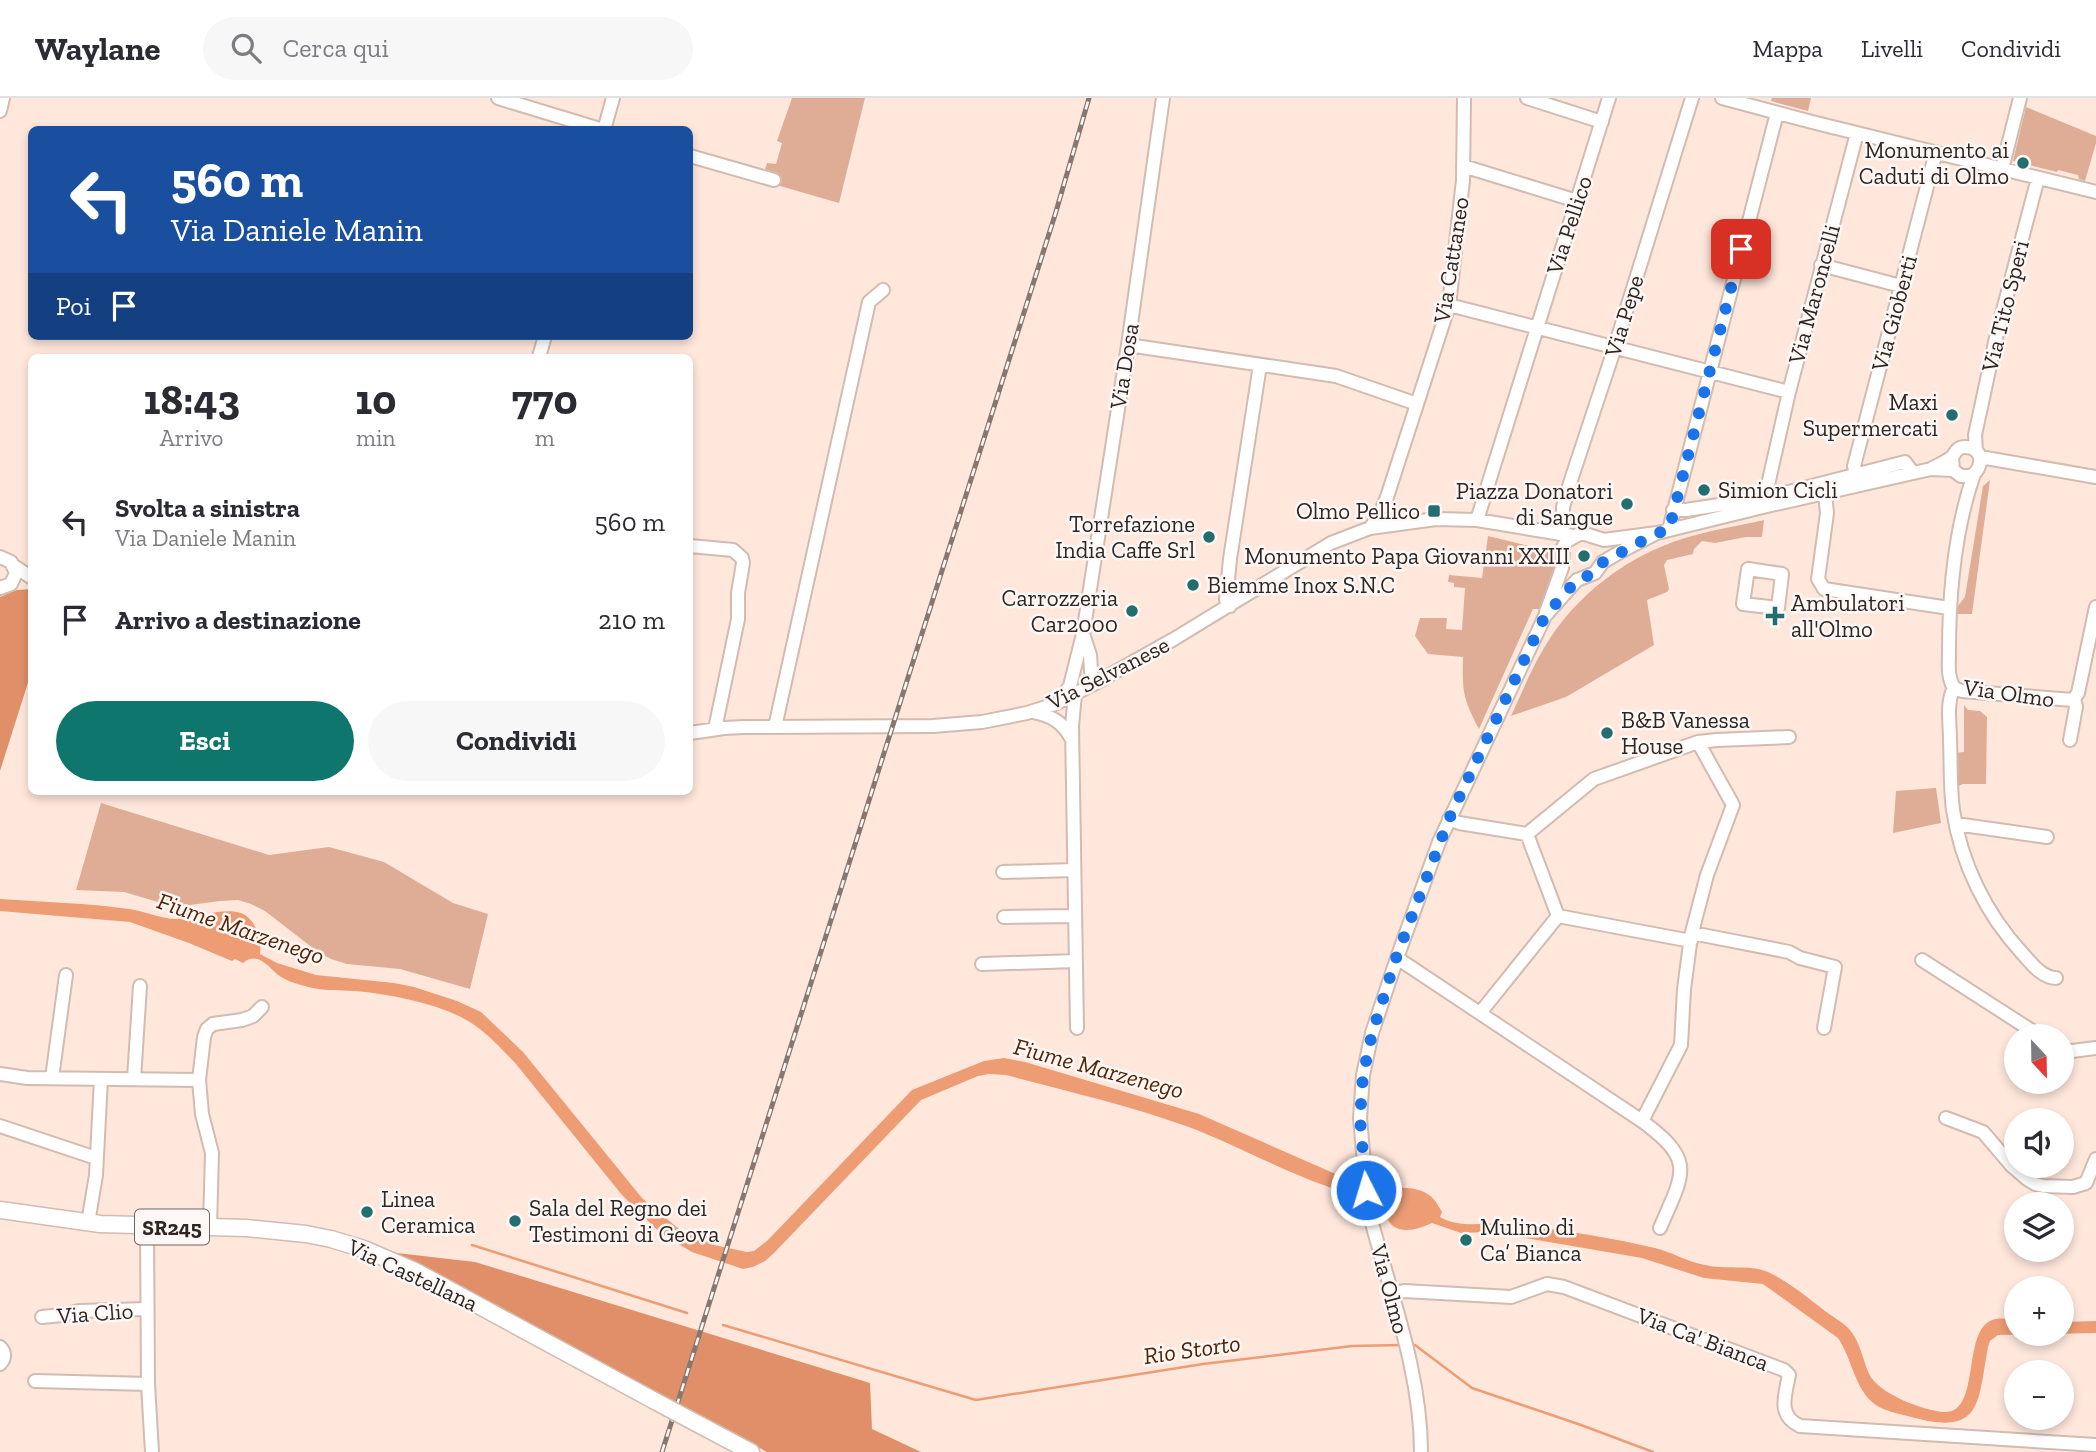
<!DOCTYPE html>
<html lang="it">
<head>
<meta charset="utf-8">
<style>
  body { margin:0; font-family:"Zilla Slab",serif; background:#f7f7f7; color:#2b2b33; height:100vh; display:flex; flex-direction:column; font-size:26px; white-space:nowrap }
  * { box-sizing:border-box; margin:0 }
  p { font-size:23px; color:#7c7c81 }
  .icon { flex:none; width:38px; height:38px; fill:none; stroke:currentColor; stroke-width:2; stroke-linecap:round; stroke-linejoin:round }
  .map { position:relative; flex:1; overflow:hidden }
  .drawer { position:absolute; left:28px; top:256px; width:665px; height:441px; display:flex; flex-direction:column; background:#fff; border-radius:10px; box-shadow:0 4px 10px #0003 }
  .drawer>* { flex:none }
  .hud { position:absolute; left:28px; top:28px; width:665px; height:214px; border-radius:10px; box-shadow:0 4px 10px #0003; background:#1a4fa0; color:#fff; overflow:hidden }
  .needle { width:46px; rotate:158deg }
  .controls { position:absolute; left:2004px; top:926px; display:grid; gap:14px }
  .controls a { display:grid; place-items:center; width:70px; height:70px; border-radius:50%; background:#fff; box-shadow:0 4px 10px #0003; font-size:35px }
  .pin { position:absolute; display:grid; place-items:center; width:60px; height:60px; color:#fff; margin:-30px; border-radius:14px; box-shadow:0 4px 10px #0006 }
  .me { position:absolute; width:77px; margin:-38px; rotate:355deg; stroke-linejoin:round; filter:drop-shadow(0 0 5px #0008) }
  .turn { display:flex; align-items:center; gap:24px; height:147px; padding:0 28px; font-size:32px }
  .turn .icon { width:91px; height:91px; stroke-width:2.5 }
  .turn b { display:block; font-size:49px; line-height:60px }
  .then { display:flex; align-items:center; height:66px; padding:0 28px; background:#0003; gap:14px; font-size:26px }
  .eta { display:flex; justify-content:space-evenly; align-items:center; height:119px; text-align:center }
  .eta b { font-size:42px; font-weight:700; line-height:49px }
  .cta { display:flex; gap:14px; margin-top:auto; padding:14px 28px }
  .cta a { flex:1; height:80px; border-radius:42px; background:#0f766e; color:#fff; font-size:28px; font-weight:700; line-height:80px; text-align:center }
  .cta a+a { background:#f7f7f7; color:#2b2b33 }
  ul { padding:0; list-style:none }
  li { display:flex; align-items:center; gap:21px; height:98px; padding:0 28px }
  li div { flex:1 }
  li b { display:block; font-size:26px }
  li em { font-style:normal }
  header { display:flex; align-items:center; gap:42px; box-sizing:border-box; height:98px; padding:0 35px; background:#fff; border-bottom:2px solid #e1e1e2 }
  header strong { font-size:33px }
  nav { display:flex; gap:38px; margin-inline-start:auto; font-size:24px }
  .search { width:490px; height:63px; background:#f7f7f7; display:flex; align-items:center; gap:18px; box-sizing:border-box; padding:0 24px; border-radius:38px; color:#7c7c81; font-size:26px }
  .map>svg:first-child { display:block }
</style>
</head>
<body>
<header>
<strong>Waylane</strong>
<div class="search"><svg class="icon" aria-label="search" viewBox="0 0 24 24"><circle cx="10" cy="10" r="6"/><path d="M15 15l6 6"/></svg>Cerca qui</div>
<nav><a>Mappa</a><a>Livelli</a><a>Condividi</a></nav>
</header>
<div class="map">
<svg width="2096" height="1354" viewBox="0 0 2096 1354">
  <rect width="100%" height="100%" fill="#ffe7dc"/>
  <path fill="#dfad95" d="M792 0H865L839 105 773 86 764 75 767 65 776 66 782 45 777 43Z
    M1772 0H1811L1808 13 1771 3Z
    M2026 9 2096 38V45L2085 83 2079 81 2078 77 2058 72 2057 74 2013 63Z
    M1990 382 1972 516H1957V509L1965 499 1983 388Z
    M1764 422 1762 439H1746L1715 445 1702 443 1694 451 1693 456 1667 462 1664 467 1669 491 1667 494 1647 502 1654 547 1566 599 1511 618C1522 595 1531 571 1544 550 1575 497 1627 458 1685 440 1711 432 1738 428 1764 422Z
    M1488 438 1553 454C1564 470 1548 496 1540 511H1533L1479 631C1463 601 1462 593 1463 559L1428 556 1415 538 1420 520H1447L1446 531 1462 532 1465 490 1454 489V485L1448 484 1449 477 1482 480Z
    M1964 607 1968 612 1980 613 1987 619 1986 686H1963L1956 689 1955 655 1964 654Z
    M1936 690 1941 725 1893 735 1896 693Z
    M101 705 269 757 329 749 384 764 453 805 488 816 470 891 400 871 347 866 331 861 318 854 265 813 251 806 238 802 220 803 175 809 124 794 76 792Z"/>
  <path fill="#e08f68" d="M31 491V575L0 673V499L17 492Z
    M388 1154 475 1164 870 1285 872 1331 921 1354H767L581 1253Z"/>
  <path fill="#ee9c74" d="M0 801C43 804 87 805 129 811 145 813 160 821 177 821 195 820 224 809 241 815 256 821 262 842 260 856L277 865 316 877 394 885 414 889 457 903 481 914 523 954 642 1100 680 1132 714 1147 747 1154 754 1153 767 1143 912 992 984 963 1004 960 1025 964 1199 1016 1363 1088C1386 1093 1421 1082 1436 1104 1438 1107 1440 1111 1442 1114L1440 1119C1463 1132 1488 1123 1513 1126 1560 1132 1609 1139 1655 1150 1672 1154 1687 1164 1705 1167 1725 1172 1748 1166 1768 1174 1789 1184 1807 1199 1825 1213 1833 1219 1844 1225 1850 1232 1860 1244 1863 1262 1869 1276 1879 1296 1922 1312 1943 1314 1981 1317 1962 1237 1990 1223 1998 1219 2007 1221 2016 1222V1236H2062V1224L2096 1223V1235L1998 1237 1990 1243 1988 1249C1978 1302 1983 1338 1915 1320 1901 1316 1880 1313 1870 1302 1854 1286 1851 1259 1838 1240L1763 1186 1704 1180 1642 1160 1514 1138 1486 1134 1461 1135 1432 1125C1417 1132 1394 1139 1386 1118 1384 1110 1386 1104 1376 1102 1311 1090 1248 1051 1186 1028 1128 1007 1066 993 1006 977L989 976 978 978 921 1002 774 1155 765 1163 753 1169 743 1171 692 1154 668 1140 655 1130 622 1097 516 966C499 948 482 929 459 918 429 904 389 896 355 893 339 892 324 893 308 889 298 886 286 883 278 877 268 868 257 853 243 865L235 861 232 863 189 845 130 824 0 813Z"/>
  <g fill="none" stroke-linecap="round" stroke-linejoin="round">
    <path stroke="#ee9c74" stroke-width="2.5" d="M472 1147 687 1215
      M723 1227 976 1302 1203 1266 1352 1248 1402 1247
      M1412 1247H1415L1472 1290 1581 1327 1653 1354"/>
    <defs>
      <path id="minor" d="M498 0 603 32
        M1527 0 1602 24
        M1722 0 1812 24 2096 94
        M0 13 3 0
        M604 32 613 0
        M690 58 774 82
        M1463 68 1577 103
        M2002 71 2020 0
        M1821 167 1901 188
        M1449 207 1789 294
        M1128 247 1336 278 1417 306
        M539 259 545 238
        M1976 353 1975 337 1997 235 2038 80
        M1980 359 2096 379
        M1931 371C1937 367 1946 364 1952 359 1956 354 1957 349 1965 349 1984 349 1984 370 1971 378H1961L1953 372 1952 359
        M1856 376 1854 368 1936 54
        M1974 376C1955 431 1949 495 1949 553 1949 565 1947 579 1954 590L1962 593 2073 602 2078 595 2096 509
        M1825 396 1827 415 1818 481 1824 491 1949 510
        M1767 408 1765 400 1789 294 1857 35
        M1673 412H1686L1765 400 1905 364 1913 375
        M1477 422 1609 0
        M1370 430 1379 418 1387 399 1449 207 1463 82 1464 0
        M1669 432 1777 15
        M1564 437 1563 427V409L1570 385 1613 255 1692 0
        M690 448 733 452 742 460 743 465 738 495V521L715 631
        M0 459 11 464 16 475 11 486 0 490
        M14 468 32 480
        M1748 471 1782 476 1778 510 1743 506Z
        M1230 508 1226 502 1230 461 1260 267
        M1546 514 1562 470 1563 449 1567 443 1579 436H1585L1604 442 1657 435 1767 408 1931 371 1953 372
        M1083 536 1090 557 1092 587
        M1954 590C1946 604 1950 626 1950 642 1951 665 1950 689 1953 712 1961 765 1986 816 2022 855 2031 865 2042 880 2056 880
        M1075 596 1072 628 1077 930
        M1061 600 1070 588 1083 536 1128 247 1163 0
        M1033 614C1051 618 1062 623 1071 640
        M775 629 869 204 883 192
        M690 635 724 630 744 629 933 628 982 624 1027 615 1055 606 1092 587 1174 541 1331 445 1370 430 1436 421 1477 422 1573 438
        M2070 642 2076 609 2074 601
        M1698 644 1717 642 1789 639
        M1956 726 2047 739
        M1527 736 1558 818 1691 843
        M1003 774 1074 772
        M1004 819 1075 818
        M1692 835 1789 854 1800 860 1835 869 1824 930
        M1397 860 1642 1023 1681 947 1684 891 1691 838 1707 777 1733 707 1698 644 1594 681 1527 736 1459 725 1449 721
        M1922 862 2040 938
        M982 866 1076 863
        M1480 915 1558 818
        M2062 952 2072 953 2096 950
        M0 976 27 980 199 982
        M52 980 66 877
        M134 981 140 888
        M1946 1020 1983 1034 2012 1068 2027 1081 2035 1086 2043 1088 2073 1089 2086 1085 2096 1061
        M1642 1023C1696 1063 1684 1074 1660 1130
        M0 1028 90 1058H97
        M88 1125 96 1077 101 981
        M147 1129 148 1286 152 1354
        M210 1129 212 1055 202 1016 199 982 204 939 207 931 213 926 242 922 253 918 262 909
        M1392 1196 1404 1193 1511 1199 1547 1186 1564 1189 1784 1272 1789 1277C1785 1298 1777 1317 1800 1328L2096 1347
        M42 1219 62 1217 79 1213 147 1211
        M0 1249C5 1254 6 1260 0 1266
        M35 1283 148 1286
        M1421 1354C1421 1271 1388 1190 1368 1110L1360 1020 1363 977 1372 935 1397 860 1439 744 1545 518 1577 482 1595 475 1603 464 1620 454 1657 435"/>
      <path id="major" d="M0 1112 100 1126 246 1130 306 1136 331 1141 364 1151 415 1173 653 1302
        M700 1327 751 1354"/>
    </defs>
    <use href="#minor" stroke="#d2bbb0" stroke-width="16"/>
    <use href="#major" stroke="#d2bbb0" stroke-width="19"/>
    <use href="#minor" stroke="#fff" stroke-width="12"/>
    <use href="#major" stroke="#fff" stroke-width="16"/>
    <defs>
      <path id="rail" d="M662 1354 1055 117 1089 0"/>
    </defs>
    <use href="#rail" stroke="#867770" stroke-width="5"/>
    <use href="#rail" stroke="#fdf8f6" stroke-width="2.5" stroke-dasharray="8" stroke-linecap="butt"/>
    <defs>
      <path id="major-bridge" d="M653 1302 700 1327"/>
    </defs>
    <use href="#major-bridge" stroke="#d2bbb0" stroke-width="19" stroke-linecap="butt"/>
    <use href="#major-bridge" stroke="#fff" stroke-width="16"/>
  </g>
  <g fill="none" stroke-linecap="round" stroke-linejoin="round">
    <path stroke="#1a73e8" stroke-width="12" stroke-dasharray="0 21.6" d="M1366 1092 1360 1020 1363 977 1372 936 1396 860 1449 721 1545 518 1577 482 1595 475 1603 464 1657 435 1669 432 1741 151"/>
  </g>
  <g fill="#236f70" stroke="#fdf8f6" stroke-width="2.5">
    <circle cx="2023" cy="65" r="7"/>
    <circle cx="1952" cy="317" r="7"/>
    <circle cx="1704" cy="392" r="7"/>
    <circle cx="1627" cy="406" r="7"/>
    <rect x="1427" y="406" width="14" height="14" rx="3.5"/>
    <circle cx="1209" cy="439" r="7"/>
    <circle cx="1584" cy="458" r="7"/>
    <circle cx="1193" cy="487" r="7"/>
    <circle cx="1132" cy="513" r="7"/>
    <path d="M1771.5 507.5h7v7h7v7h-7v7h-7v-7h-7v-7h7z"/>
    <circle cx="1607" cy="635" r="7"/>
    <circle cx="367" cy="1114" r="7"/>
    <circle cx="515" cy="1123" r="7"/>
    <circle cx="1466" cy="1142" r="7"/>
  </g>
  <g text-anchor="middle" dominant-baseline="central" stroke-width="5" stroke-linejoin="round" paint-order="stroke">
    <rect fill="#fdf8f6" stroke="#6d6562" stroke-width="2" x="135" y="1111.5" width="74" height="35" rx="5"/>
    <g font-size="21" font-weight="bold" fill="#2f2622">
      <text x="172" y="1129">SR245</text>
    </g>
    <g font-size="23" fill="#2f2622" stroke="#fdf8f6" text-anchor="end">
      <text x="2009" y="52">Monumento ai<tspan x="2009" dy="26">Caduti di Olmo</tspan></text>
      <text x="1938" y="304">Maxi<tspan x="1938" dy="26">Supermercati</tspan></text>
      <text x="1718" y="392" text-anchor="start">Simion Cicli</text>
      <text x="1613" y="393">Piazza Donatori<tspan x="1613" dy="26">di Sangue</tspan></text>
      <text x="1420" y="413">Olmo Pellico</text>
      <text x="1195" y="426">Torrefazione<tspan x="1195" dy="26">India Caffe Srl</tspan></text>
      <text x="1570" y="458">Monumento Papa Giovanni XXIII</text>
      <text x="1207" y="487" text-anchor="start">Biemme Inox S.N.C</text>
      <text x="1118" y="500">Carrozzeria<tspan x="1118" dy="26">Car2000</tspan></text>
      <text x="1791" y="505" text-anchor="start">Ambulatori<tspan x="1791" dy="26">all'Olmo</tspan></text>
      <text x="1621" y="622" text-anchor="start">B&amp;B Vanessa<tspan x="1621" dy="26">House</tspan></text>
      <text x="381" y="1101" text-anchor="start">Linea<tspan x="381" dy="26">Ceramica</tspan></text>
      <text x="529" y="1110" text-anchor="start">Sala del Regno dei<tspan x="529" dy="26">Testimoni di Geova</tspan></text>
      <text x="1480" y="1129" text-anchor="start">Mulino di<tspan x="1480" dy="26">Ca’ Bianca</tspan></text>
    </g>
    <g font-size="23" fill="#2f2622" stroke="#fdf8f6">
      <text transform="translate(1569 127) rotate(-72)">Via Pellico</text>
      <text transform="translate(1451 162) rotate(-81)">Via Cattaneo</text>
      <text transform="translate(1814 196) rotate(-75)">Via Maroncelli</text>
      <text transform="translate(2005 208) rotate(-76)">Via Tito Speri</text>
      <text transform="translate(1894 215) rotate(-75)">Via Gioberti</text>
      <text transform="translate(1624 218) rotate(-73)">Via Pepe</text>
      <text transform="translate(1124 268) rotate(-81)">Via Dosa</text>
      <text transform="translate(1108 575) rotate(-27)">Via Selvanese</text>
      <text transform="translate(2009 595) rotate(8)">Via Olmo</text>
      <text transform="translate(413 1177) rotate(25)">Via Castellana</text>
      <text transform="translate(1390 1191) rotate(75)">Via Olmo</text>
      <text transform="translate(95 1215) rotate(-4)">Via Clio</text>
      <text transform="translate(1703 1241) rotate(21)">Via Ca' Bianca</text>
    </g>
    <g font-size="24" font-style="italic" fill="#552203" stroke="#fdf8f6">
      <text transform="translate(241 830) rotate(19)">Fiume Marzenego</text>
      <text transform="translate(1099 970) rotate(15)">Fiume Marzenego</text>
      <text transform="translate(1192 1251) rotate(-8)">Rio Storto</text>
    </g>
  </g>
</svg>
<div class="controls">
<a><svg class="needle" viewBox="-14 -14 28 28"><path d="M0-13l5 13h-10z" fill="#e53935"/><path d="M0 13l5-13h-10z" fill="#7c7c81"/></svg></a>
<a><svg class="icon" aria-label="sound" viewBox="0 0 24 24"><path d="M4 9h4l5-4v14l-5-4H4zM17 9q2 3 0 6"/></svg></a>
<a><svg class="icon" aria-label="layers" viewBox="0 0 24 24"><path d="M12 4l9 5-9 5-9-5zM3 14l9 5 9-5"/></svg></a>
<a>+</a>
<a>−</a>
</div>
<div class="pin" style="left:1741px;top:151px;background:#d93025"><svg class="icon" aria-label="arrive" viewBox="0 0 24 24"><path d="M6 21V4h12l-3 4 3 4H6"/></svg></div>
<svg class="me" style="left:1366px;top:1092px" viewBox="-20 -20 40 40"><circle r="17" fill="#1a73e8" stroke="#fff" stroke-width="3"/><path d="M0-11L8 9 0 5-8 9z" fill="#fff"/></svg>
<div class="hud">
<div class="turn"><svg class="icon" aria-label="left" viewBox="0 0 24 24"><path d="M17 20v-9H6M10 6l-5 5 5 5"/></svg><div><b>560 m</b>Via Daniele Manin</div></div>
<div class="then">Poi<svg class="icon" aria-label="arrive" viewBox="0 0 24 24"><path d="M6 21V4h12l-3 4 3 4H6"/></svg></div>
</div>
<section class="drawer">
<div class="eta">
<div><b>18:43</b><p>Arrivo</p></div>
<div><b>10</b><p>min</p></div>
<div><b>770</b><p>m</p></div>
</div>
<ul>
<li><svg class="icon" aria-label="left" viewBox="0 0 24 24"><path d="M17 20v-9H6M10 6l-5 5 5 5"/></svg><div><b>Svolta a sinistra</b><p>Via Daniele Manin</p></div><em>560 m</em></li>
<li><svg class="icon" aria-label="arrive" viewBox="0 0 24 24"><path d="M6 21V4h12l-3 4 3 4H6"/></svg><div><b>Arrivo a destinazione</b></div><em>210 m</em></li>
</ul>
<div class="cta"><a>Esci</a><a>Condividi</a></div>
</section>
</div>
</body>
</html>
